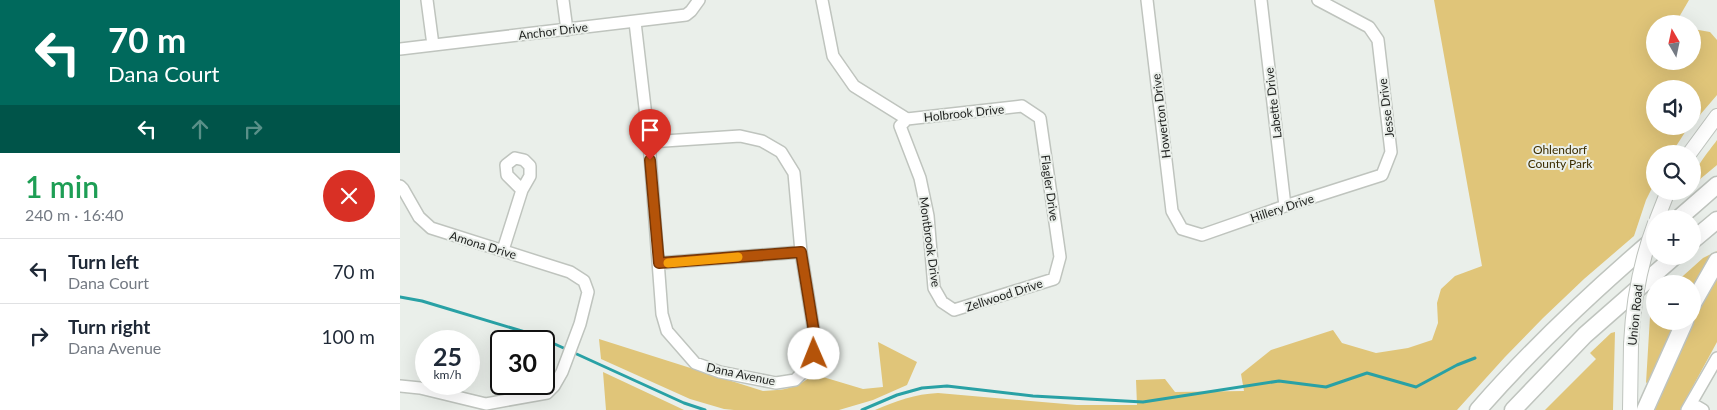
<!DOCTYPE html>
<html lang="en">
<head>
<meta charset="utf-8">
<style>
  body { margin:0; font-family:Lato,sans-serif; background:#f2f2f3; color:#1f2937; height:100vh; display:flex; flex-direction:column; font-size:19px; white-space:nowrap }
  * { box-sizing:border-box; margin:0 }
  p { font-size:16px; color:#747a83 }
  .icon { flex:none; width:28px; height:28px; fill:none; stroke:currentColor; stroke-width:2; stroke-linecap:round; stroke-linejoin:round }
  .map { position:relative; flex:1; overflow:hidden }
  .panel { display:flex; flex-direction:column; background:#fff; width:400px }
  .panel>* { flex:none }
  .top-card { background:#00695c; color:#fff; overflow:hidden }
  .needle { width:32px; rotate:351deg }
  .buttons { position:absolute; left:1246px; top:15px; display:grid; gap:10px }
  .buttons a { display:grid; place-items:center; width:55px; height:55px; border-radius:50%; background:#fff; box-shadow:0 5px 20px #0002; font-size:25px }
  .speed { position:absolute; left:15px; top:330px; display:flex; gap:10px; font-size:25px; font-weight:700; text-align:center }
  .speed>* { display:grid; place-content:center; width:65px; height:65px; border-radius:50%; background:#fff; box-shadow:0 5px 20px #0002; line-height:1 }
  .speed small { font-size:12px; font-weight:400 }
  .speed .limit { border:2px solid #111; border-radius:8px; background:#fff; color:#111 }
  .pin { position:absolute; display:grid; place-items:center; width:42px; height:42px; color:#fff; margin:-51px -21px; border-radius:50% 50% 50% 0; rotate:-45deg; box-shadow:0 0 5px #0007 }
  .pin .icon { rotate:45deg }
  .me { position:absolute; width:55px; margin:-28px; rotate:359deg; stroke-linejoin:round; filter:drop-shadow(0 0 4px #0008) }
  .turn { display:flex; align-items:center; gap:18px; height:105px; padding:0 25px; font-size:22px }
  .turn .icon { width:65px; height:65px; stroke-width:2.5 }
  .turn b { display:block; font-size:35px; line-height:42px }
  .lanes { display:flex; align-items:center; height:48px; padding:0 25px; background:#0003; justify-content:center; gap:25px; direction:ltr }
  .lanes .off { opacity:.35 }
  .round { display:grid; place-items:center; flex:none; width:52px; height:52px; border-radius:26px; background:#f2f2f3 }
  .summary { display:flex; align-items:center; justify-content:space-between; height:85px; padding:0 25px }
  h1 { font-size:30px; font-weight:600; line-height:38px; color:#1e9e55 }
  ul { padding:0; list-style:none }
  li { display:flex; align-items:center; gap:15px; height:65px; padding:0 25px; border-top:1px solid #e0e1e3 }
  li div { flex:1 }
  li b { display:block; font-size:19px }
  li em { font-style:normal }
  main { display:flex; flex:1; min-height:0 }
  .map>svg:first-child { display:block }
</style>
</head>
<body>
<main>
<section class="panel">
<div class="top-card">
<div class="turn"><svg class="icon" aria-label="left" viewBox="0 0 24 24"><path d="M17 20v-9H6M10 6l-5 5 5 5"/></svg><div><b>70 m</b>Dana Court</div></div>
<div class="lanes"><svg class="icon" aria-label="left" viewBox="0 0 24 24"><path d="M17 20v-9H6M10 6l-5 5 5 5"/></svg><svg class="icon off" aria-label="ahead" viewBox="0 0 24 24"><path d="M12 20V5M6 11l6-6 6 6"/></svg><svg class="icon off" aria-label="right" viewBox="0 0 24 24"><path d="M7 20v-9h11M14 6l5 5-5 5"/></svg></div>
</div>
<div class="summary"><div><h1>1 min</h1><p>240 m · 16:40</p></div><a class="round" style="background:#d93025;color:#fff"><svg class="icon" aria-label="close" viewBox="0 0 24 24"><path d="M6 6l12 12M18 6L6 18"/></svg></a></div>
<ul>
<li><svg class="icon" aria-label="left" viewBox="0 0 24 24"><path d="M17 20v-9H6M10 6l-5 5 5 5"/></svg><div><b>Turn left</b><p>Dana Court</p></div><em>70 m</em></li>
<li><svg class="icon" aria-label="right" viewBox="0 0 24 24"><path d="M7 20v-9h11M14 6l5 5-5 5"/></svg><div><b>Turn right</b><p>Dana Avenue</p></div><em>100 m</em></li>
</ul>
</section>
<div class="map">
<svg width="1317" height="410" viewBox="0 0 1317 410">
  <rect width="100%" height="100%" fill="#eaefea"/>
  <path fill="#e0c579" d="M1034 0H1289L1275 24H1255V61H1292L1293 29 1310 32 1317 40V95L1293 123 1292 89H1255V126H1289L1271 154H1255V182L1246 200 1234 236 1184 279 1143 318 1105 357 1057 410H475C496 401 515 394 538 393L677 405H737L736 380 765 379 775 392 844 391 841 374 871 350 933 330 942 343 976 353 1008 348 1032 340 1038 323 1037 303 1041 289 1055 276 1082 266Z
    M1317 140V165L1293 185C1292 169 1308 153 1317 140Z
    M1317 251 1293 292 1292 284H1274L1303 258Z
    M1317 274V342L1280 410H1255L1302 300Z
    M1255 298V321H1278L1253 379 1246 383 1251 300Z
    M1215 332 1213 410H1145L1196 359 1190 353 1211 333Z
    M199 339 363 391C383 390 398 389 413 374L463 389 483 387 478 342 517 362 507 385 473 400 439 410H334L324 409 290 399 201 359Z
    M203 372 282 409 284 410H206Z"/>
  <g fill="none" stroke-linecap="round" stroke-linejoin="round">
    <path stroke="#29a1a5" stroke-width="3" d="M0 297 22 301 135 335 284 403 305 410
      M462 410 497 395 522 388 547 386 633 396 743 402 879 381 926 387 967 373 1016 387 1057 365 1075 358"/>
    <defs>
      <path id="minor" d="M27 0 33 45
        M163 0 167 30
        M422 0 433 56 454 86 507 119 500 126 520 178 528 216 534 288 542 302 554 310 654 279 660 257 640 118 622 106 507 119
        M747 0 772 211 782 229 802 235 885 206 982 175 991 152 978 40 969 27 918 0
        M861 0 885 206
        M235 22 249 142 262 314 267 331 295 363 320 372 376 383 395 380 407 368 414 354V332L401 252 394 173 381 152 362 141 340 136 249 142
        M0 49 286 15 291 11 299 0
        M0 186 3 189 19 217 31 228 170 272 184 281 188 292 180 324 162 372 154 386 147 393 86 404 20 388 0 386
        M103 250 122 190 130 176V166L124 160 115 158 106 165 107 175 122 190
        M259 263 401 252
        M1291 403 1303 410
        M1287 410 1317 358"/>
      <path id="major" d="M1289 154 1317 116
        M1257 219 1268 191
        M1230 410 1231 344"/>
      <path id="highway" d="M1278 219 1317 185
        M1292 241 1317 220
        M1292 305 1317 261
        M1078 410C1132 348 1192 292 1255 238
        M1113 410 1185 335 1275 256
        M1245 410 1285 321"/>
    </defs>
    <use href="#minor" stroke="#bfc4be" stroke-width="14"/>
    <use href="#major" stroke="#bfc4be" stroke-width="16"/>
    <use href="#highway" stroke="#bfc4be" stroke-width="19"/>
    <use href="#minor" stroke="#fff" stroke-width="11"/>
    <use href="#major" stroke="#fff" stroke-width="14"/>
    <use href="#highway" stroke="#fff" stroke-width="16"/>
    <defs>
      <path id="major-bridge" d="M1231 344C1233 302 1240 263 1255 223"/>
    </defs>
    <use href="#major-bridge" stroke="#bfc4be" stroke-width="16" stroke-linecap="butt"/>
    <use href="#major-bridge" stroke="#fff" stroke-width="14"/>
  </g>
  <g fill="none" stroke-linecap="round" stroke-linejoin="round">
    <defs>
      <path id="route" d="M250 160 259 263 401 252 414 332V354"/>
    </defs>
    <use href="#route" stroke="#753606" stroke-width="12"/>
    <use href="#route" stroke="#b45309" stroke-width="9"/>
    <path stroke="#f59e0b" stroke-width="9" d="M268 263 338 257"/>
  </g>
  <g text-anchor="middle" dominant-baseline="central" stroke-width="4" stroke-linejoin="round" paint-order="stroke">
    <g font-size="12" fill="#1e201e" stroke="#eaefea">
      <text transform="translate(153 31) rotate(-7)">Anchor Drive</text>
      <text transform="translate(873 103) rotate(-97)">Labette Drive</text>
      <text transform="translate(986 108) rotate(-97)">Jesse Drive</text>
      <text transform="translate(564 113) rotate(-6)">Holbrook Drive</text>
      <text transform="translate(761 116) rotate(-97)">Howerton Drive</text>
      <text transform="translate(650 188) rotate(82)">Flagler Drive</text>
      <text transform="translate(882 208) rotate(-18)">Hillery Drive</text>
      <text transform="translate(530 242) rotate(82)">Montbrook Drive</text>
      <text transform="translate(83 245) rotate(17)">Amona Drive</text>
      <text transform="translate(604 295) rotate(-18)">Zellwood Drive</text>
      <text transform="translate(1235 315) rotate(-84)">Union Road</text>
      <text transform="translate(341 374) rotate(12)">Dana Avenue</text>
    </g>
    <g font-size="12" fill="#3b2d00" stroke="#eaefea">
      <text x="1160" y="149">Ohlendorf<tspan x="1160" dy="14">County Park</tspan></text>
    </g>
  </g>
</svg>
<div class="buttons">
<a><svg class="needle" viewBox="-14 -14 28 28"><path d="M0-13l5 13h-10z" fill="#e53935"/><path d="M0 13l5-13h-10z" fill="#747a83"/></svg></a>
<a><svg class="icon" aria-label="sound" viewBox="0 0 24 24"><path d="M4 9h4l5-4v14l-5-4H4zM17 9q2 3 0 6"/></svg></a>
<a><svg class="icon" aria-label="search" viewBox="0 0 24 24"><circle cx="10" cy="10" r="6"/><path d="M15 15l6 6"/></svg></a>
<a>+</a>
<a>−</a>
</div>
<div class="speed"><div>25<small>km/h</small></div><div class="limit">30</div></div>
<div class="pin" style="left:250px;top:160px;background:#d93025"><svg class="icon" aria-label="arrive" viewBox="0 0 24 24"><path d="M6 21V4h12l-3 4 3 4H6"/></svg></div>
<svg class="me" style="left:414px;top:354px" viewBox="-20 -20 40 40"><circle r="19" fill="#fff"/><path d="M0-13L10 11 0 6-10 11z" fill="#b45309"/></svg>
</div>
</main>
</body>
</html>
